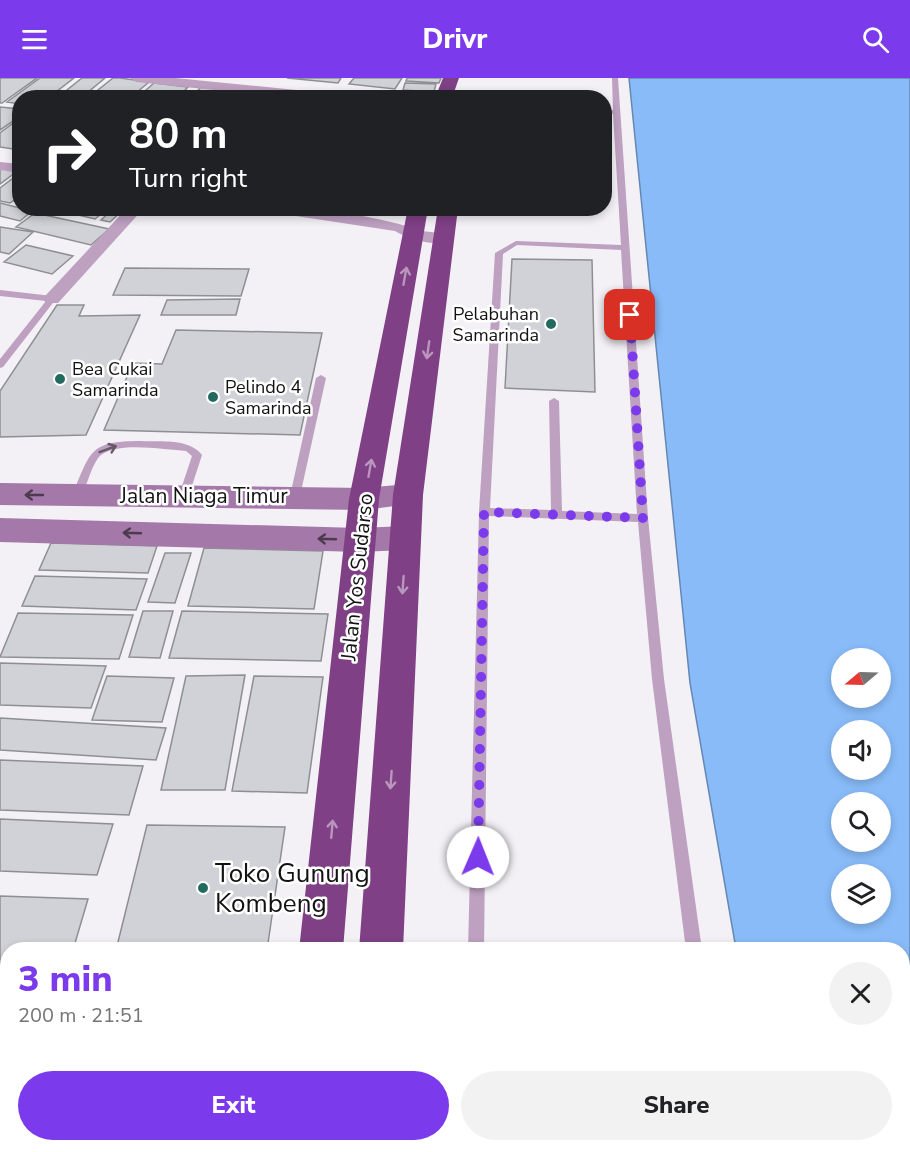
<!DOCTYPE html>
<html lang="en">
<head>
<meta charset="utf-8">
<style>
  body { margin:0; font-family:"Nunito Sans",sans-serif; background:#f2f2f2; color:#202124; height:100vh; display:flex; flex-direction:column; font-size:22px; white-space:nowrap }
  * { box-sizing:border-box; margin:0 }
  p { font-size:20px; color:#757577 }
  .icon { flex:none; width:33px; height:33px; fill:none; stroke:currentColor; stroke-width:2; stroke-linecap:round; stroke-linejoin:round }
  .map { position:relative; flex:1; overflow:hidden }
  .drawer { position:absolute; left:0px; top:864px; width:910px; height:210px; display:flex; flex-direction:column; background:#fff; border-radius:24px 24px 0 0; box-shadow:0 3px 9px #0003 }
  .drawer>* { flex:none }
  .top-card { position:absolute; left:12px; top:12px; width:600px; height:126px; border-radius:24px; box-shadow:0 3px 9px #0003; background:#202124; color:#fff; overflow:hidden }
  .needle { width:39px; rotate:251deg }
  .controls { position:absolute; left:831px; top:570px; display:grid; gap:12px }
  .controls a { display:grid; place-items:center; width:60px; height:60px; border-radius:50%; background:#fff; box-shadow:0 3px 9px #0003; font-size:30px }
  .pin { position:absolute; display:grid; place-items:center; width:51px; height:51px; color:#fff; margin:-26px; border-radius:12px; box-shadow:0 3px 9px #0006 }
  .me { position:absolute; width:66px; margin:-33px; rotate:1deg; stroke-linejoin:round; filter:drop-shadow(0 0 4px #0008) }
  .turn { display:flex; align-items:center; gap:21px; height:126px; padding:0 18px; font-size:27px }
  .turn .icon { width:78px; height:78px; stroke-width:2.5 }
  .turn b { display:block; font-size:42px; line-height:51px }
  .round { display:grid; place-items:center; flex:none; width:63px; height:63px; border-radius:32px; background:#f2f2f2 }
  .headline { display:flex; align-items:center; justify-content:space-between; height:102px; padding:0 18px }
  h1 { font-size:36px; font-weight:800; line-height:45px; color:#7c3aed }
  .cta { display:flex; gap:12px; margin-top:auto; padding:12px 18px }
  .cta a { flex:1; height:69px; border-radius:36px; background:#7c3aed; color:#fff; font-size:24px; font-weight:800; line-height:69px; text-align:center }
  .cta a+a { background:#f2f2f2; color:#202124 }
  header { display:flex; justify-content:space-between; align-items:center; height:78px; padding:0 18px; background:#7c3aed; color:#fff; font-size:27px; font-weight:800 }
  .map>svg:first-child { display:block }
</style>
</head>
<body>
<header><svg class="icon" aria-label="menu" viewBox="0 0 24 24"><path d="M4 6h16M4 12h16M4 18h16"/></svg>Drivr<svg class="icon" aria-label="search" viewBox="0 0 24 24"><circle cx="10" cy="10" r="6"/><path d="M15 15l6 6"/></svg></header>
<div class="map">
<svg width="910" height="1074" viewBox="0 0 910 1074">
  <rect width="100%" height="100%" fill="#f3f1f6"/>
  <path fill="#88bbf8" stroke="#6588b3" stroke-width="1.5" fill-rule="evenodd" d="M629 0H910V1074H771L769 1067 903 1066V872L736 871 690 605ZM842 580H880V620H842ZM842 652H880V692H842ZM842 724H880V764H842ZM842 796H880V836H842Z"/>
  <path fill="#d1d2d7" stroke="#8e8f94" stroke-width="1.5" d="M0 0H37L2 25H0Z
    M40 0H74L48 20H20V26L7 24Z
    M82 0H105L81 20H57Z
    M113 0H120L149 4 130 20H88Z
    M287 0H341L338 5Z
    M354 0H402L395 11 349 6Z
    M407 0H441L439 5 406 3Z
    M154 5 188 9 177 20H137Z
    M405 5 436 6 434 14 403 12Z
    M201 9 221 11 213 20H191Z
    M221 12 243 15 239 20H214Z
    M0 29 20 31V38L0 52Z
    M20 40V72L0 69V55Z
    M0 88 19 92 0 106Z
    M20 95V118L10 125 0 123V110Z
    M0 125 32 133 20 143 0 138Z
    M49 130H108L95 141Z
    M114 130H125L110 144 101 142Z
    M348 130H405L403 135Z
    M35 135 109 151 91 167 16 149Z
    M0 149 33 154 9 176 0 174Z
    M26 167 73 178 52 196 4 184Z
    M512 181 592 182 595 314 505 310Z
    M125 190 249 191 241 218 113 217Z
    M240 221 236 237H161L167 222Z
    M57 227H84L79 238 140 237 86 357 0 359V313Z
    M176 252 322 255 300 357 104 352 133 285 162 286Z
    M51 465 157 468 148 495 39 492Z
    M204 470 323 473 314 531 188 528Z
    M165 475H191L175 525 148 524Z
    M35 498 147 501 136 532 22 528Z
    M143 533H173L160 580 129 579Z
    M182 533 328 536 321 583 169 580Z
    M18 535 133 537 119 581 0 579Z
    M0 585 106 588 91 630 0 627Z
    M245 597 225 712H161L186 598Z
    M107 598 174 600 162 644 92 642Z
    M254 598 323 599 307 715 232 713Z
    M0 640 166 650 156 682 0 672Z
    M0 682 143 688 129 737 0 732Z
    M0 741 113 746 97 797 0 793Z
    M147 747 285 749 267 872H116Z
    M0 818 88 821 73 872H8V903H0Z
    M0 917H8V1018H0Z
    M8 1036V1066H13L11 1074H0V1037Z
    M22 1066H66L64 1074H21Z
    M79 1066H255L254 1074H78Z"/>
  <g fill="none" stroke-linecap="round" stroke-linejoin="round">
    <path fill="#bea0c1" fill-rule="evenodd" d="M612 0H618L648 440 664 601 702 872H686L652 601 638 444 489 438 484 872H468L479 434 495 175 516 163 621 167 613 36H604V32H613ZM517 167 621 172 637 436 562 433 559 323 554 320 549 323 551 432 490 430 503 176Z
      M0 212 52 218 56 221 3 289 0 290V281L46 223 0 218Z
      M321 297 326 300 300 418 295 422 290 418 316 300Z
      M141 363C160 364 189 360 202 377L188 420 184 421 179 417 192 378 186 373C165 372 113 362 98 380 90 392 87 407 81 420H73L72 417C91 374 88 363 141 363Z
      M465 1066H483V1074H465Z
      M568 1066H586V1074H568Z
      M709 1066H727L728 1074H710Z"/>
    <path fill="#bea0c1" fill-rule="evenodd" d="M130 0H175L337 16 343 20H292L136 4Z
      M0 84 20 86V95L0 92Z
      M127 130H144L58 225H46L43 221 46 217Z
      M268 130C318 130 369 136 416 151 427 155 438 154 449 156L451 160C441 172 407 160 395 153L276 135Z"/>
    <path fill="#a478a8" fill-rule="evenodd" d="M0 405 364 410 408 406 418 409 423 417 418 425 364 432 0 427Z
      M0 440 359 450 406 448 417 451 421 460 417 469 406 472 359 474 0 464Z"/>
    <path fill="#7f4086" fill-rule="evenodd" d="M443 0H459L452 20H435Z
      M408 130H428L379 421 343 872H299L349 421Z
      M438 130H458L423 417 403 872H359L393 417Z
      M278 1066H327V1074H277Z
      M348 1066H398V1074H348Z"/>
  </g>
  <defs><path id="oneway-shaft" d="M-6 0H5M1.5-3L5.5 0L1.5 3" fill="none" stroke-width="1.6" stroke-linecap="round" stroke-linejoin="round" transform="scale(1.5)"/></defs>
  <g stroke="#b996bc">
    <use href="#oneway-shaft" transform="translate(405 198) rotate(-80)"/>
    <use href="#oneway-shaft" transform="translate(428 272) rotate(98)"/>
    <use href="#oneway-shaft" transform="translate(370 390) rotate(-80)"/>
    <use href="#oneway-shaft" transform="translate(403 507) rotate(94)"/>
    <use href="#oneway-shaft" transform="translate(391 702) rotate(94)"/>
    <use href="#oneway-shaft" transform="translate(332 751) rotate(-85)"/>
  </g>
  <use stroke="#68596a" href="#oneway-shaft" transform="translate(108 371) rotate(-20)"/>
  <g stroke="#4c3b4f">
    <use href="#oneway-shaft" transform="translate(34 417) rotate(-180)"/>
    <use href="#oneway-shaft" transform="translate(132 455) rotate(-178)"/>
    <use href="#oneway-shaft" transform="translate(327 461) rotate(-178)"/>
  </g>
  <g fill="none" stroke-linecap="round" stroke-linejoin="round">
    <path stroke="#7c3aed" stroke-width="10" stroke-dasharray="0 18" d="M478 779 484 434 643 440 630 237"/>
  </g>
  <g fill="#226a60" stroke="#fff" stroke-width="2">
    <circle cx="551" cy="246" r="6"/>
    <circle cx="60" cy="301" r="6"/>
    <circle cx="213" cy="319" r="6"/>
    <circle cx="203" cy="810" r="6"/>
  </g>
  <g text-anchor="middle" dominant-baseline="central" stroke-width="5" stroke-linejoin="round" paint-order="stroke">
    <g font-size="18" fill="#121213" stroke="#fff" text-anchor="start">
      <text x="539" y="236" text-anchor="end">Pelabuhan<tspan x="539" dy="21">Samarinda</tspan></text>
      <text x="72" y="291">Bea Cukai<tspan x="72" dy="21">Samarinda</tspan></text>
      <text x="225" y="309">Pelindo 4<tspan x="225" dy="21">Samarinda</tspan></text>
    </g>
    <g font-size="21" fill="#121213" stroke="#fff">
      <text x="204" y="418">Jalan Niaga Timur</text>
      <text transform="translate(357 499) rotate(-84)">Jalan Yos Sudarso</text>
    </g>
    <g font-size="26" fill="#121213" stroke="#fff" text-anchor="start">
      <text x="215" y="795">Toko Gunung<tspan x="215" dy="30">Kombeng</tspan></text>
    </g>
  </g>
</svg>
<div class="controls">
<a><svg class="needle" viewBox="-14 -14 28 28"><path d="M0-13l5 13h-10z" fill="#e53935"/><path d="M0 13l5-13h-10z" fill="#757577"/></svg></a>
<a><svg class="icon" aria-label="sound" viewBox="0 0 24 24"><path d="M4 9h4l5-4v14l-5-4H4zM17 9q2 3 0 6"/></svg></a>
<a><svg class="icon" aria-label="search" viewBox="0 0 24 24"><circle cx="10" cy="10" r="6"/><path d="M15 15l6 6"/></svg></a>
<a><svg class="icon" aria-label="layers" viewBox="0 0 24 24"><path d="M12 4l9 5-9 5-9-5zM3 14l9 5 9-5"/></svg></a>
</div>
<div class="pin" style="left:630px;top:237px;background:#d93025"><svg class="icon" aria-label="arrive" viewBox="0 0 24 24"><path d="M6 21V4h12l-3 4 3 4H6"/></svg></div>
<svg class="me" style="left:478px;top:779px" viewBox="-20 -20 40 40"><circle r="19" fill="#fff"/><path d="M0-13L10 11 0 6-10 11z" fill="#7c3aed"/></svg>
<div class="top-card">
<div class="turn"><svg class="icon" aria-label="right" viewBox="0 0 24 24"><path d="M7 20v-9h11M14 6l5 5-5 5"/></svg><div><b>80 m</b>Turn right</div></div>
</div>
<section class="drawer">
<div class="headline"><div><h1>3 min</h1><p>200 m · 21:51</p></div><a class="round"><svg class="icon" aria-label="close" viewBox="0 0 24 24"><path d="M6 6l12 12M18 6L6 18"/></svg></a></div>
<div class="cta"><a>Exit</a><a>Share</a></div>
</section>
</div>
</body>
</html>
